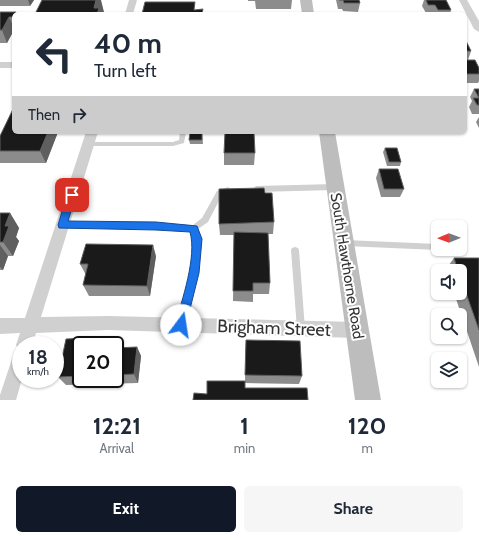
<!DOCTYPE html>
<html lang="en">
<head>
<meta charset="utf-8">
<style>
  body { margin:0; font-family:Cabin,sans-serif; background:#f6f6f7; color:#1f2937; height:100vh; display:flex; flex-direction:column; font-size:15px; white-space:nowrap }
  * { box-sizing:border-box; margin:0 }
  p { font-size:13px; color:#747a83 }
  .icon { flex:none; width:22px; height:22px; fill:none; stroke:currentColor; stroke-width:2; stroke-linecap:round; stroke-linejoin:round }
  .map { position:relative; height:400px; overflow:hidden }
  .drawer { display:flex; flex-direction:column; background:#fff; flex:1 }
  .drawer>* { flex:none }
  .hud { position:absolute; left:12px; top:12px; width:455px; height:122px; border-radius:6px; box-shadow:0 1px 3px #0004; background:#fff; color:#1f2937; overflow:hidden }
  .needle { width:26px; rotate:269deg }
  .controls { position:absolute; left:431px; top:220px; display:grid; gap:8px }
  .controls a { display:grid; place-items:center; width:36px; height:36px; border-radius:6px; background:#fff; box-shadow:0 1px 3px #0004; font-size:20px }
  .speed { position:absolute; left:12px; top:336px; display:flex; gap:8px; font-size:20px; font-weight:700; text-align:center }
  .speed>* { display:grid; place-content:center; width:52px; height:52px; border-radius:50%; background:#fff; box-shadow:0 1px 3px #0004; line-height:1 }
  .speed small { font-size:10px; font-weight:400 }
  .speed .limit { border:2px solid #111; border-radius:6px; background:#fff; color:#111 }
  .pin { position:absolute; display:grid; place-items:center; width:34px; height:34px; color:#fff; margin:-17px; border-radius:8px; box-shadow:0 2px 6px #0006 }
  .me { position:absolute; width:44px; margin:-22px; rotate:14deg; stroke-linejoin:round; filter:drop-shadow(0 0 3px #0008) }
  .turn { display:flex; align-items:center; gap:14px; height:84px; padding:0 16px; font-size:18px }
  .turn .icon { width:52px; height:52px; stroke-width:2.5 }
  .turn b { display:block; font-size:28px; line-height:34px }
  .then { display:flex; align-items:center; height:38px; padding:0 16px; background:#0003; gap:8px; font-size:15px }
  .eta { display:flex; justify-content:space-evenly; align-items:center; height:68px; text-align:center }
  .eta b { font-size:24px; font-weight:800; line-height:28px }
  .primary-button { display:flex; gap:8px; margin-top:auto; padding:8px 16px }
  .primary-button a { flex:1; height:46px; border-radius:6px; background:#111827; color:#fff; font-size:16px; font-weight:800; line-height:46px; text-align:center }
  .primary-button a+a { background:#f6f6f7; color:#1f2937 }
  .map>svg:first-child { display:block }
</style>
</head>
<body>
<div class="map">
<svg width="479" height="400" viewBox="0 0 479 400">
  <rect width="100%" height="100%" fill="#fff"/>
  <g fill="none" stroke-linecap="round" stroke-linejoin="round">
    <path fill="#d0d0d0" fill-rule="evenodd" d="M180 132H186L184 143 173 146H88L85 144 88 142H173L179 140Z
      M335 184 338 187 335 190 256 192 253 189 256 186Z
      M228 187 231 190 230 192 222 195 208 222 198 229C204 262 193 293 185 325L184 328 181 329 178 328 177 325C185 294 196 263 191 231L155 229 63 228 60 227 59 225 60 223 63 222 155 223 193 225 202 218 217 191Z
      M345 240 438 244V249H441L438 250 345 246 342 245 341 243 342 241Z
      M295 247 298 248 299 250 305 329 304 332 301 333 298 332 297 329 291 250 292 248Z"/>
    <path fill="#d0d0d0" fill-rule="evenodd" d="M129 0H137L133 14H125Z
      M459 0H467L479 21V32L474 29Z
      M0 62H14V68H0Z
      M86 132H98L41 317 108 316 356 322 362 325 364 330 362 335 356 338 108 330 36 333 32 345H21V379H22L16 400H0V395L15 350 18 349 16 345 20 333 0 334V318H25Z"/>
    <path fill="#bdbdbd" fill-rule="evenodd" d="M300 0H312L314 14H302Z
      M319 132H335L381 400H355Z"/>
  </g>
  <path fill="#8c8c8c" d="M0 0H34L30 6H0Z
    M248 0H292L291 9H256L255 1H248Z
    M336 0H359L360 3 358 12 343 11 342 9H338Z
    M424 0H446L451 10 450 14 426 13 422 6Z
    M0 12H16L17 14H14V30L7 43H0Z
    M465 39 471 51 468 60H465Z
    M465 60 479 68V81L478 83H465Z
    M474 89H479V114H472L469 107 472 101 470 97Z
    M479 117V128L476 122Z
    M58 132 46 163H0V136Z
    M127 132H157L156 134H128Z
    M202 132 203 144H190L189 140Z
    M385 148 401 162 400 166H387L383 152Z
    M224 153H255L254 165H224Z
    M379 169 404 189 400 197H381L376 178Z
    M265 193 274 222 273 234H268L270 283 269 294H253V302L233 301 234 235H220L219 224Z
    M0 213H10L19 228 16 237 19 241 13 256H8L3 270H0Z
    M156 256 150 296H89L83 285 86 275 80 264Z
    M454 258H479V367L454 293H460V271H447L446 269Z
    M246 340 302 376 299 384 245 383 207 394 245 381Z
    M81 345V379H115V346V348L137 347 141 356 138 383 66 385 58 377Z"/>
  <path fill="#5f5f5f" d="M28 0H34L30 6Z
    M96 0H101L104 12 103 14H95L94 8Z
    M9 17 14 28V30L7 43 2 30Z
    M48 132H58L46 163 40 151Z
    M10 213 19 228 16 237 19 241 13 256 3 242 5 226Z
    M0 245 8 256 3 270 0 267Z
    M153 245 156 256 150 296 147 286Z
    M110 337 115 345H109Z
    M137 347 141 356 138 383 134 374Z"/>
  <path fill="#1a1a1a" stroke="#5f5f5f" d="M42 0H96L94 8H99L97 14H35Z
    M339 0H359L360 3H344L343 0Z
    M426 0H446L451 10H438L435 5H428Z
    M145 2H195L194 10 203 9 202 14H142Z
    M0 12H16L15 14H14V17H9L2 30H0Z
    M465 39 471 51H465Z
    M465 60H475L479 68V74H465Z
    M474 89H479V98Z
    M473 98H479V105H477Z
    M14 107V132H48L40 151H0V136Z
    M190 132H202V140H189Z
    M225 132H254L255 153H224Z
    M385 148H397L401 162H389Z
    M379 169H398L404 189H384Z
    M264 188 265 193H272L274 222 219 224V189Z
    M0 213H10L5 226H9L3 242H0Z
    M234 232 268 233 270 283H253V291H233Z
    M86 244 153 245 147 286 83 285 88 264H80Z
    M454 258H479V330L460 276V271H458Z
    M110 337 109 345H81V376L58 377 66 339Z
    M246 340 300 341 302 376 245 375Z
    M137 347 134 374 115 375V348Z
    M207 381H245V388H307L308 400H193L194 393 207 394Z"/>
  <path fill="#1a73e8" stroke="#114b97" d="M72 191 76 195 68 221 156 222 197 226 202 239 199 273 185 329 181 331 177 329 175 325C182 300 197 257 190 232L156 230 59 228 58 225 67 195Z"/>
  <g text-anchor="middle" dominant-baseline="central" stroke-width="4" stroke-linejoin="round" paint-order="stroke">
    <g font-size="15" fill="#333" stroke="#fff">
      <text transform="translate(347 266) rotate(81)">South Hawthorne Road</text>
    </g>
    <g font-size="18" fill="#333" stroke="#fff">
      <text transform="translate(274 328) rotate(2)">Brigham Street</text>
    </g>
  </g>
</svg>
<div class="controls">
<a><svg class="needle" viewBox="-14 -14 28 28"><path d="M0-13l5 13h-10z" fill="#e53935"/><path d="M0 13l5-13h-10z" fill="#747a83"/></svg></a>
<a><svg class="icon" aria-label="sound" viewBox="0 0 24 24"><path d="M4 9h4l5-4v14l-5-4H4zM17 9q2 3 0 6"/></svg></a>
<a><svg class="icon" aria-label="search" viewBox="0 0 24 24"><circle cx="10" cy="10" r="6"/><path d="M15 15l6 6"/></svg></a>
<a><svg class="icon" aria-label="layers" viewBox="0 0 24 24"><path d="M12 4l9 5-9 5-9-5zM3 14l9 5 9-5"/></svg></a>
</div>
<div class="speed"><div>18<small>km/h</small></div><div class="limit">20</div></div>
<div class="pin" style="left:72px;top:195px;background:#d93025"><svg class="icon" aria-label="arrive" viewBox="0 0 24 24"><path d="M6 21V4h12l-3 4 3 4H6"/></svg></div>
<svg class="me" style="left:181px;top:325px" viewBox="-20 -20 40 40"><circle r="19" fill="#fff"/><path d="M0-13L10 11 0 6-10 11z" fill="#1a73e8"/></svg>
<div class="hud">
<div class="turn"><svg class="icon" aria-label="left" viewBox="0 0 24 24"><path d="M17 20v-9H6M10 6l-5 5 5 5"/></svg><div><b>40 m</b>Turn left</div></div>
<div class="then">Then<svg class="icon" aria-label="right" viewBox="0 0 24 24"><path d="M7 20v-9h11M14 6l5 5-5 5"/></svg></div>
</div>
</div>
<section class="drawer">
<div class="eta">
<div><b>12:21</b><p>Arrival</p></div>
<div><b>1</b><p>min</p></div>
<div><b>120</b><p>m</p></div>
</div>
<div class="primary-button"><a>Exit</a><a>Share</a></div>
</section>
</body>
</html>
